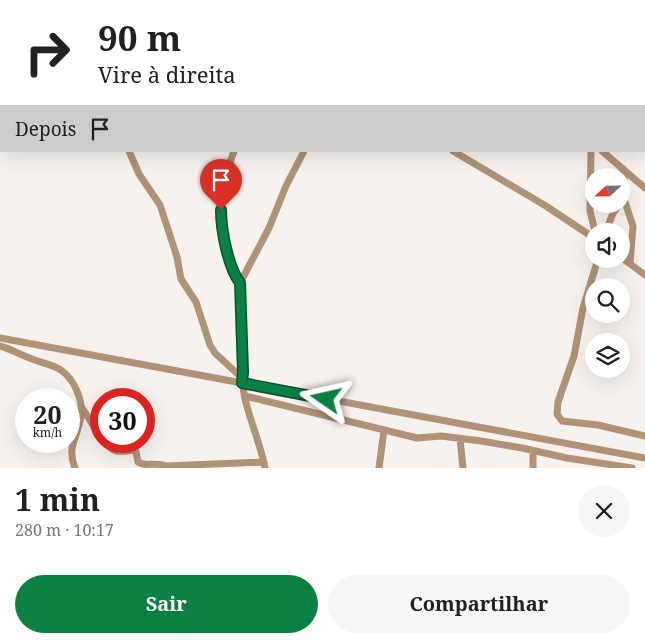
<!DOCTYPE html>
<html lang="pt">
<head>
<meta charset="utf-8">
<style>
  body { margin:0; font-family:"Noto Serif",serif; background:#f6f6f6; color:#202124; height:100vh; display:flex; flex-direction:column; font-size:19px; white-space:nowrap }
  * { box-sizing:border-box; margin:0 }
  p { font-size:16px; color:#757577 }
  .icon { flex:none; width:28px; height:28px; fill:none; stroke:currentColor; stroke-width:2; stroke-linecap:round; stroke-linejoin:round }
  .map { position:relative; height:468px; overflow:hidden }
  .side { display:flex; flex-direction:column; background:#fff; flex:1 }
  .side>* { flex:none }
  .top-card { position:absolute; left:0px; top:0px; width:645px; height:152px; box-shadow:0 5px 20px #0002; background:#fff; color:#202124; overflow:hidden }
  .needle { width:32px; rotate:248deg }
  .buttons { position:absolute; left:585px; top:168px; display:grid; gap:10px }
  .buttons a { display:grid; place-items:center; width:45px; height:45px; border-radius:50%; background:#fff; box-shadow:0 5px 20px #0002; font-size:25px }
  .speed { position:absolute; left:15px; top:388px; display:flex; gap:10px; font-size:25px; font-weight:700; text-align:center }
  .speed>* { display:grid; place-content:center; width:65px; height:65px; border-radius:50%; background:#fff; box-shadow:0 5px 20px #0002; line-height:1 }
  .speed small { font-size:12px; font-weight:400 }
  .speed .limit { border:8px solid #d22; background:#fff; color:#111 }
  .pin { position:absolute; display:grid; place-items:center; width:42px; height:42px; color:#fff; margin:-51px -21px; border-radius:50% 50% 50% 0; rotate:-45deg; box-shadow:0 0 5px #0007 }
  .pin .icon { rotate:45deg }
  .me { position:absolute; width:55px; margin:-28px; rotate:281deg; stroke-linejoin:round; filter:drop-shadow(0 0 4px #0008) }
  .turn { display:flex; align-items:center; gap:18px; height:105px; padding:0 15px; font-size:22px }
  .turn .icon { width:65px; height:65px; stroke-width:2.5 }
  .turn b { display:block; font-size:35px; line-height:42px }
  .then { display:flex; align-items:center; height:48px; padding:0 15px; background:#0003; gap:10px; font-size:19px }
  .round { display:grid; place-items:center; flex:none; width:52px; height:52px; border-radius:26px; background:#f6f6f6 }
  .head { display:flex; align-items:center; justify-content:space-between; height:85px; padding:0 15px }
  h1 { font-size:30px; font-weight:700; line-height:38px }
  .cta { display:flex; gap:10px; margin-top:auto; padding:10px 15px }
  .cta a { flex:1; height:58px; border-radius:30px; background:#0b8043; color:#fff; font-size:20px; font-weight:700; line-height:58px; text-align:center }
  .cta a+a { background:#f6f6f6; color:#202124 }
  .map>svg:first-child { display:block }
</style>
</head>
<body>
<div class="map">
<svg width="645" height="468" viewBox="0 0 645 468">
  <rect width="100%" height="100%" fill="#f7f2ed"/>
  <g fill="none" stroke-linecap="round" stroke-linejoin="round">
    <path stroke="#b09276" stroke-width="7" d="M31 0 32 1
      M438 0 440 1
      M624 0 625 1
      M93 1 94 0
      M196 1 197 0
      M295 1V0
      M378 1V0
      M471 1 472 0
      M644 14 645 12
      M644 73 645 71
      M129 151 139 174 160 205 177 257 181 279 196 302 210 345 215 353 242 378
      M234 151C220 190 217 210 228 250 231 262 232 273 240 283
      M453 151 546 206 594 238
      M591 151 590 211 595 231
      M602 151 645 188
      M623 169 625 186 624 199 633 226 630 263
      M606 231 613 213 620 204
      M621 257 645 275
      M598 259 583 308 574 356 558 402 557 414 562 421 598 425 645 436
      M0 338 645 458
      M0 346C11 349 21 355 32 359 41 363 52 364 61 370 75 380 85 403 80 421 76 440 67 448 75 468
      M245 396 417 438 441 436 481 441 522 448 567 458 632 468
      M81 406 101 438
      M460 439 463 468
      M104 441C114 454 119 452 134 450L136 452 138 462C147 468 155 461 166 466L264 462
      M265 468C260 438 239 399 243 372L240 283 269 228 286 186 304 151
      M379 468 384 430
      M533 468V451"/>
  </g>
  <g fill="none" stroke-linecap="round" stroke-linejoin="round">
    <defs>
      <path id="route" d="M221 210C221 230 228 267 240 283L243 372 242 383 326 399"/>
    </defs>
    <use href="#route" stroke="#07532c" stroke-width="12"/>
    <use href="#route" stroke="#0b8043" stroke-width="9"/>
  </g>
</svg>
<div class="buttons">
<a><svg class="needle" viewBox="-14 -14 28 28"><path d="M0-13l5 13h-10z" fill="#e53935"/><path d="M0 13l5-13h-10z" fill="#757577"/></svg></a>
<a><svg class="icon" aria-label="sound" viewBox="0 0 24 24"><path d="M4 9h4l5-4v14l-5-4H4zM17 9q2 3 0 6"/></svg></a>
<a><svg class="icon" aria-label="search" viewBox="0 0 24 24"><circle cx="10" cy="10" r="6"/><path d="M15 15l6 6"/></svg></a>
<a><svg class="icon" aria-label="layers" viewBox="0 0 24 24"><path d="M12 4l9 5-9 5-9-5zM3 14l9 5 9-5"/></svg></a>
</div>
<div class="speed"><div>20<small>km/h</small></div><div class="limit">30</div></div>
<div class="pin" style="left:221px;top:210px;background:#d93025"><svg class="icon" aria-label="arrive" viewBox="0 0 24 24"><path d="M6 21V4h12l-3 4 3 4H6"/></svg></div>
<svg class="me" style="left:326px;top:399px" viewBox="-20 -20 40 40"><path d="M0-17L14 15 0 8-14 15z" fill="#0b8043" stroke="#fff" stroke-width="4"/></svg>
<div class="top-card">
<div class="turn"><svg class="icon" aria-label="right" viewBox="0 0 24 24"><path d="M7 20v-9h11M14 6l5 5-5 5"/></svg><div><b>90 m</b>Vire à direita</div></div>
<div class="then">Depois<svg class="icon" aria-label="arrive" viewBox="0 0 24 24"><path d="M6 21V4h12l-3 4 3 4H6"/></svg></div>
</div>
</div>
<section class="side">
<div class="head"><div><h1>1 min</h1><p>280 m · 10:17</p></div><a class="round"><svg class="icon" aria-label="close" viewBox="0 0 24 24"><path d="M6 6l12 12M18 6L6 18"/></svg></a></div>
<div class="cta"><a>Sair</a><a>Compartilhar</a></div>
</section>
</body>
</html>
